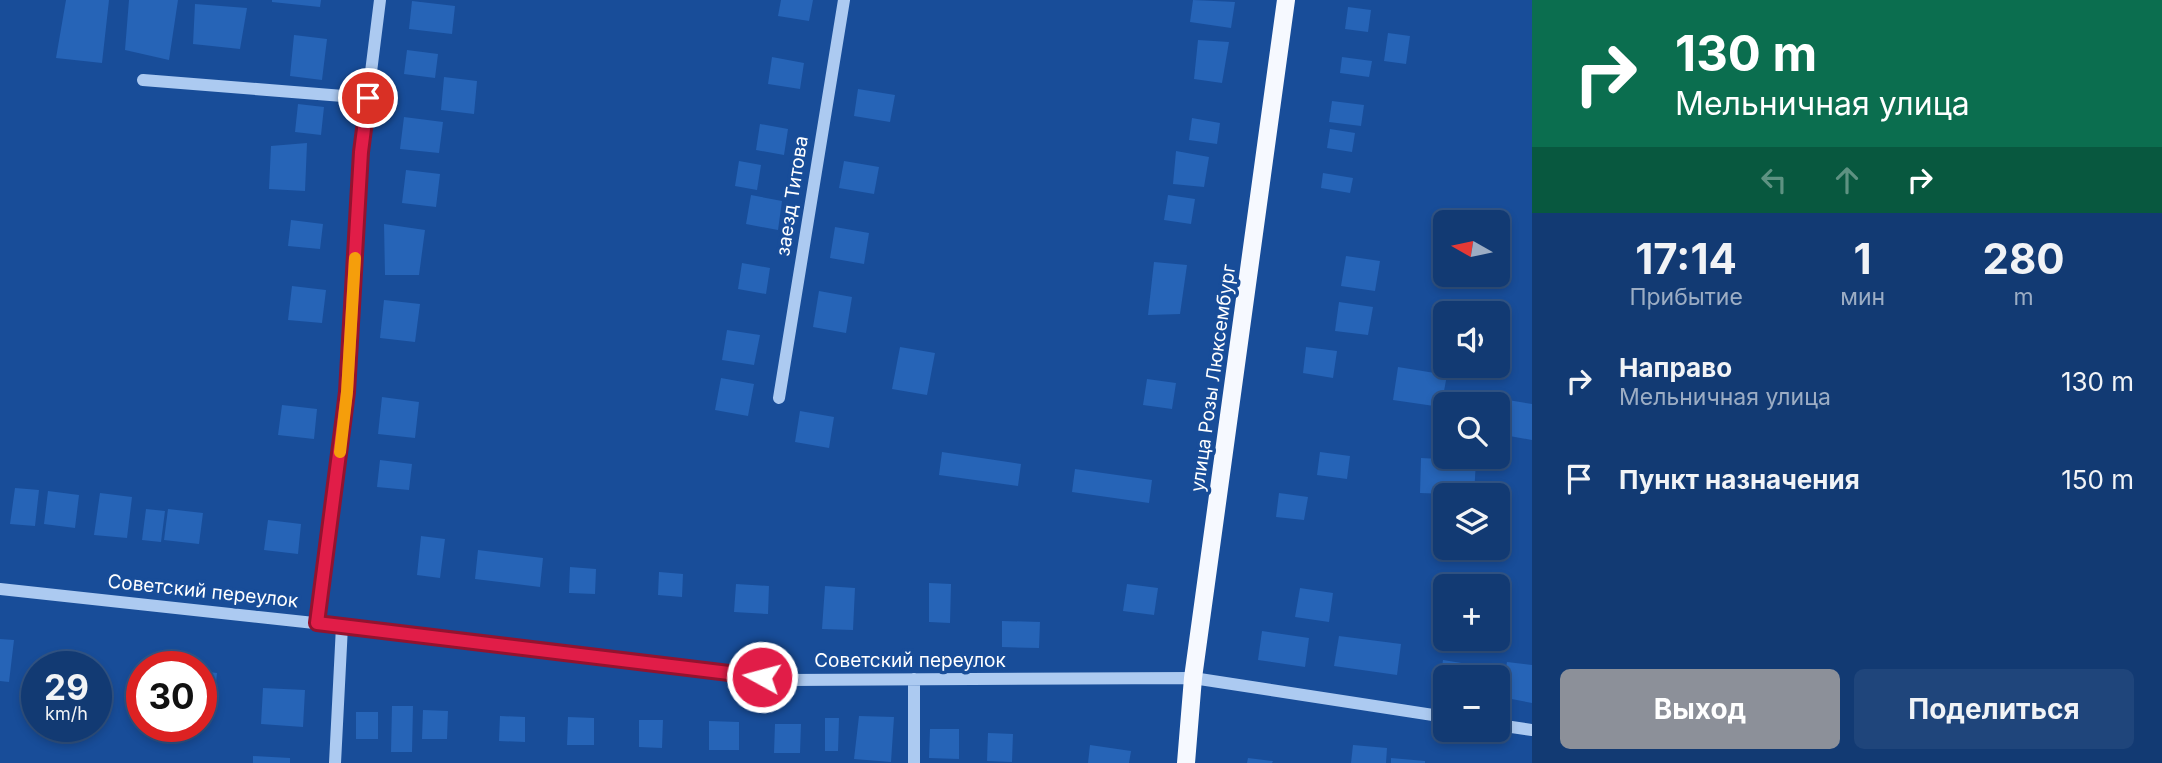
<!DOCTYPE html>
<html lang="ru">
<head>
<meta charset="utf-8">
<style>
  body { margin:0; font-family:Inter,sans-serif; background:#1f457b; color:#f1f3f6; height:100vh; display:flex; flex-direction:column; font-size:26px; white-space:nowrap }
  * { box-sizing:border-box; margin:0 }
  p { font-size:23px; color:#9cadc4 }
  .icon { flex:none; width:38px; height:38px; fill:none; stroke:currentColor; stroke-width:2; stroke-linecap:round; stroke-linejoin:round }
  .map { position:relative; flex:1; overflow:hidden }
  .drawer { display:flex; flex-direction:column; background:#123a73; width:630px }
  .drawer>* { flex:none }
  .banner { background:#0b6e4f; color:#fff; overflow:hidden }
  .needle { width:46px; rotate:279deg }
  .tools { position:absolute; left:1433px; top:210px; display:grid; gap:14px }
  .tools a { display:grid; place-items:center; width:77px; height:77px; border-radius:10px; background:#123a73; box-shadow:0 4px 10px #0003,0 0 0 2px #315485; font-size:35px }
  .speed { position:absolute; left:21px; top:651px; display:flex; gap:14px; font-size:35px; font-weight:700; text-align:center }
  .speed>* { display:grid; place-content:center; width:91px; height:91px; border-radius:50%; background:#123a73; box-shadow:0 4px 10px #0003,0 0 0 2px #315485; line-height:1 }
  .speed small { font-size:18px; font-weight:400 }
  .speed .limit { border:10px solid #d22; background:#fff; color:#111 }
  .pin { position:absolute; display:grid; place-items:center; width:60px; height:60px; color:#fff; margin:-30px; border:4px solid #fff; border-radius:50%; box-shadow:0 2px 7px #0007 }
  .me { position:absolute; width:77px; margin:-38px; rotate:277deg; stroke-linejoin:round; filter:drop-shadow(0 0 5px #0008) }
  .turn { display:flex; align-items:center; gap:24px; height:147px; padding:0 28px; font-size:32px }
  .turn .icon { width:91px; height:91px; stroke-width:2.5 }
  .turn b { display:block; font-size:49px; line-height:60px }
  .lanes { display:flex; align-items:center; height:66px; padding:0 28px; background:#0003; justify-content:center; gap:35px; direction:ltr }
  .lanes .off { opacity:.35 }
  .eta { display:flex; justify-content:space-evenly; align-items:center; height:119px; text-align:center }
  .eta b { font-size:42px; font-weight:700; line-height:49px }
  .primary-button { display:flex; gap:14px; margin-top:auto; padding:14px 28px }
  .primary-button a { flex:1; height:80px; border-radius:10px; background:#8c9099; color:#fff; font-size:28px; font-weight:700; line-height:80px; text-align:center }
  .primary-button a+a { background:#1f457b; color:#f1f3f6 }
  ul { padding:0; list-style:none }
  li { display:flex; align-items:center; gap:21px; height:98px; padding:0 28px }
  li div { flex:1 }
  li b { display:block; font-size:26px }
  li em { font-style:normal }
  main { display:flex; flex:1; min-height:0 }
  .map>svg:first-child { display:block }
</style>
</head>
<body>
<main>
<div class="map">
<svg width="1532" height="763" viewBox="0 0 1532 763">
  <rect width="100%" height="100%" fill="#184d99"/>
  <path fill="#2664b7" d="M66 0H109L102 63 56 58Z
    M129 0H178L169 60 125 50Z
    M272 0H321L320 7 272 2Z
    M781 0H813L809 21 778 16Z
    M1193 0 1235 2 1231 28 1190 22Z
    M412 1 455 6 452 34 409 29Z
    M195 4 247 8 240 49 193 44Z
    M1348 7 1371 10 1368 32 1345 29Z
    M1388 33 1410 36 1406 64 1384 61Z
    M294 35 327 39 322 80 290 76Z
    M1198 40 1229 42 1222 83 1194 79Z
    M407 50 438 54 435 78 404 74Z
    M772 57 804 63 800 89 768 84Z
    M1342 57 1372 61 1369 77 1340 73Z
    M444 77 477 81 474 114 441 110Z
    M858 89 895 95 890 122 854 116Z
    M1332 101 1364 105 1361 126 1329 122Z
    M298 104 324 107 321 135 295 132Z
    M404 117 443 122 439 153 400 149Z
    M1192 118 1220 123 1217 144 1189 140Z
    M760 124 788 129 784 155 756 150Z
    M1330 129 1355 133 1352 152 1327 148Z
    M307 143 305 191 269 189 271 146Z
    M1176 151 1209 157 1204 187 1173 184Z
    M739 161 761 165 757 190 735 186Z
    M844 161 879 167 874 194 839 188Z
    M406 170 440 174 436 207 402 203Z
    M1323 173 1353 178 1350 193 1321 188Z
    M751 195 782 201 778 230 746 224Z
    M1168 195 1195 199 1191 224 1164 220Z
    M291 220 323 224 320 249 288 246Z
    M384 224 425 230 419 275H385Z
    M835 227 869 233 864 264 830 258Z
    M1346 256 1380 261 1375 291 1341 286Z
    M1154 262 1187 265 1180 314 1148 315Z
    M742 263 770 268 766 294 738 289Z
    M292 286 326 290 322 323 288 320Z
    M819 291 852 297 846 333 813 327Z
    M384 300 420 304 415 342 380 338Z
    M1339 302 1373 307 1368 335 1335 331Z
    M727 330 760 335 754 365 722 360Z
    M900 347 935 353 927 395 892 389Z
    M1306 347 1337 351 1333 378 1303 373Z
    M1398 367 1447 375 1441 407 1393 400Z
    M721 378 754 384 748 416 715 410Z
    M1147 379 1176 383 1172 409 1143 405Z
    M382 397 419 402 415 438 378 434Z
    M1496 398 1532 404V440L1498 434Z
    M282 405 317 409 314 439 278 435Z
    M800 411 834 417 829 448 795 442Z
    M942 452 1021 464 1018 486 939 475Z
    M1320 452 1350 456 1347 479 1317 475Z
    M1421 458 1476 461 1474 495 1420 493Z
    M380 460 412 464 409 490 377 487Z
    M1075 469 1152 480 1149 503 1072 492Z
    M15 488 39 490 35 526 10 524Z
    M48 491 79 495 75 528 44 524Z
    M100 493 132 497 127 538 94 535Z
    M1279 493 1308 497 1304 520 1276 517Z
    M146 509 165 511 161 542 142 540Z
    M168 509 203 513 199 544 164 540Z
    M268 520 301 524 298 554 264 550Z
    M421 536 445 539 440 578 417 575Z
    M478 550 543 558 540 587 475 579Z
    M570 567 596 569 595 594 569 593Z
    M659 572 683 574 682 597 658 595Z
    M929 583 951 584 950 623 929 622Z
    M736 584 769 586 768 614 734 612Z
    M1127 584 1158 588 1154 615 1123 611Z
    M825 586 855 588 853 630 822 629Z
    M1300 588 1333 593 1329 622 1295 617Z
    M1002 621 1040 622 1039 648 1002 647Z
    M1262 631 1309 638 1305 667 1258 660Z
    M1339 636 1401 644 1397 675 1334 666Z
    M0 639 14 640 9 682 0 681Z
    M144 658 168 661 167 667H143Z
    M1443 660 1474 665 1472 677H1446V690L1439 689Z
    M1507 662 1532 665V703L1501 697Z
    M201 671 217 673 212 720 201 719Z
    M263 688 305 690 303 727 261 724Z
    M392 706H413L412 752H391Z
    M423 710 448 711 447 739H422Z
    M356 712H378V739H356Z
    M500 716 525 717V742L499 741Z
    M859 716 894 717 891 762 854 759Z
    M568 717 594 718V745H567Z
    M825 718H839L838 751H825Z
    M639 720H663L662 748 639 747Z
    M709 721 739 722V750H709Z
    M775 724H801L800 753H774Z
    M930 729H959V759L929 758Z
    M988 733 1013 734 1012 762 987 761Z
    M1090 745 1131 751 1129 763H1088Z
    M1353 745 1387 748 1386 763H1351Z
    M253 756 290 758V763H253Z
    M1248 758 1273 761 1272 763H1247Z
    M1391 758 1425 761V763H1391Z"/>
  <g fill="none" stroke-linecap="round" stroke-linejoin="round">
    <path stroke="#accaf1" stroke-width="12" d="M143 80 368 98
      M779 398 844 0
      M0 589 342 626 788 680 1193 678 1446 717
      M317 623 347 392 361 152 380 0
      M914 679V763
      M1498 725 1532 730
      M335 763 342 626"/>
    <path stroke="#f6f9ff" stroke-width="18" d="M1186 763 1193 678 1286 0"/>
  </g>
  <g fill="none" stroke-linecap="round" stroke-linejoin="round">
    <defs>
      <path id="route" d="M368 98 361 152 347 392 317 623 762 677"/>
    </defs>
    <use href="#route" stroke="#92132f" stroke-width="18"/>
    <use href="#route" stroke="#e11d48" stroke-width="12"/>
    <path stroke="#f59e0b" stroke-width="12" d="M340 452 347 392 355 258"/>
  </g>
  <g text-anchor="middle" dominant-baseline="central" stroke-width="7" stroke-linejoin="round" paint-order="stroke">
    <g font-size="19" fill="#fff" stroke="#184d99">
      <text transform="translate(792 196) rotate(-81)">заезд Титова</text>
      <text transform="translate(1213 378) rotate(-82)">улица Розы Люксембург</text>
      <text transform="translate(203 591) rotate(6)">Советский переулок</text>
      <text x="910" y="660">Советский переулок</text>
    </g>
  </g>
</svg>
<div class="tools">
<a><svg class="needle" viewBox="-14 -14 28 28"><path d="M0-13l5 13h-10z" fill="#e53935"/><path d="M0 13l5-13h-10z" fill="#9cadc4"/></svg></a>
<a><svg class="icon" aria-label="sound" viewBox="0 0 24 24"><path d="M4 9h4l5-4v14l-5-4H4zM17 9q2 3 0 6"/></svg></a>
<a><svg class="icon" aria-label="search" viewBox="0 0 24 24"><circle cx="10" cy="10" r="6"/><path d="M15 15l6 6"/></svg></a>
<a><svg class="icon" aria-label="layers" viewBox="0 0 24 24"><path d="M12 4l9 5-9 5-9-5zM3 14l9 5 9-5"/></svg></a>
<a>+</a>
<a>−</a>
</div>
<div class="speed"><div>29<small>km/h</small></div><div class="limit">30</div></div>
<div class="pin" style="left:368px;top:98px;background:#d93025"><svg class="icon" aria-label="arrive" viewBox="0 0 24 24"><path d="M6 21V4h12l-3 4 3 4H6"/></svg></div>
<svg class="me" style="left:762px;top:677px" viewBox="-20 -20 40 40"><circle r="17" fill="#e11d48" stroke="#fff" stroke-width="3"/><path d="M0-11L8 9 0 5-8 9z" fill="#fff"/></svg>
</div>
<section class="drawer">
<div class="banner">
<div class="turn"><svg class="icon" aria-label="right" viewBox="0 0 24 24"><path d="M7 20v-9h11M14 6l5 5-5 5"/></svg><div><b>130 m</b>Мельничная улица</div></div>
<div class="lanes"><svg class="icon off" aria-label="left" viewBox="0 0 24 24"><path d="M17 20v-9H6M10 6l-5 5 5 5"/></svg><svg class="icon off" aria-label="ahead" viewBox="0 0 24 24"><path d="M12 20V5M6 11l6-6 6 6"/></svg><svg class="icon" aria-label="right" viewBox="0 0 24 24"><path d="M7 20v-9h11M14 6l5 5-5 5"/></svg></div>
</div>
<div class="eta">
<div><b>17:14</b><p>Прибытие</p></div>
<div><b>1</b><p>мин</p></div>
<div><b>280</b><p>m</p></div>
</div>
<ul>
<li><svg class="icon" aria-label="right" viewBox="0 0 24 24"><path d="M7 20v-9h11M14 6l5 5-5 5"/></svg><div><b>Направо</b><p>Мельничная улица</p></div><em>130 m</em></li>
<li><svg class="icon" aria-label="arrive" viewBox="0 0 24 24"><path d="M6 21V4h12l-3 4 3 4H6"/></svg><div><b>Пункт назначения</b></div><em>150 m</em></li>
</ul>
<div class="primary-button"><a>Выход</a><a>Поделиться</a></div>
</section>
</main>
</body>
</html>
